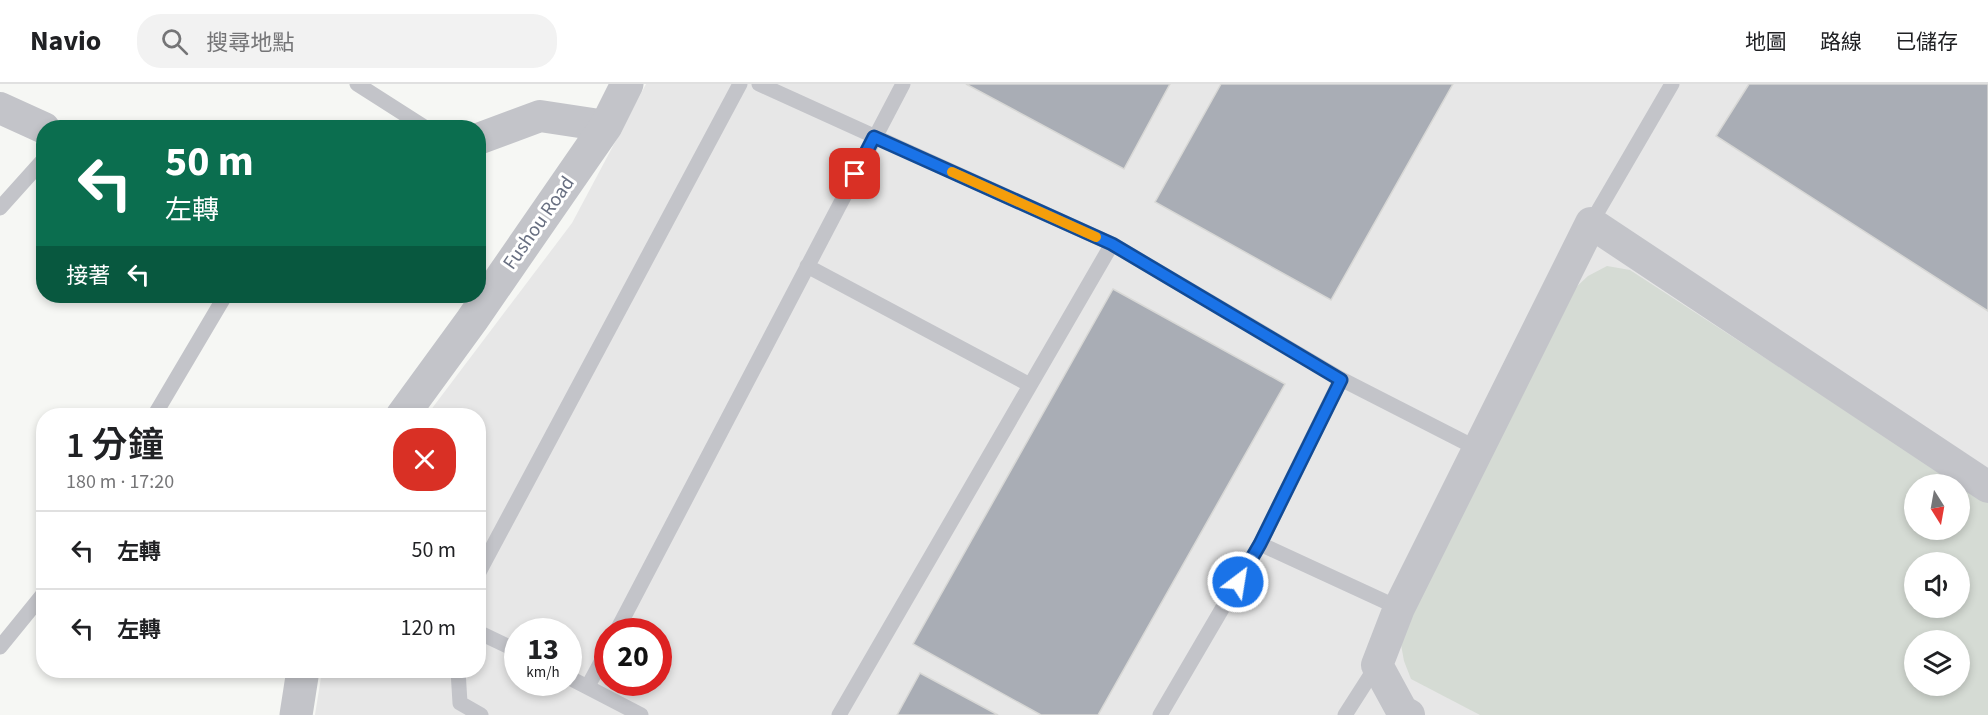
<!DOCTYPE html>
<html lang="zh-TW">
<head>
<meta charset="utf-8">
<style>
  body { margin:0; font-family:"Source Sans 3","Noto Sans TC",sans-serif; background:#f2f2f2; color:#202124; height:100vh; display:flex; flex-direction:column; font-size:22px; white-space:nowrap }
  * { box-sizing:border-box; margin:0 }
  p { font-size:20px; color:#757577 }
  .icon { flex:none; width:33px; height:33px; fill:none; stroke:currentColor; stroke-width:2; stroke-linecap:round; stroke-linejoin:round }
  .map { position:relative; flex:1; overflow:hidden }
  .side { position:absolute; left:36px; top:324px; width:450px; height:270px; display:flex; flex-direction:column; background:#fff; border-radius:24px; box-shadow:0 3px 9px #0003 }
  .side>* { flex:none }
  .guide { position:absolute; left:36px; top:36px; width:450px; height:183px; border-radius:24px; box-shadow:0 3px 9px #0003; background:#0b6e4f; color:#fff; overflow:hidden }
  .needle { width:39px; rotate:169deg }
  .tools { position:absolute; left:1904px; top:390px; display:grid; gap:12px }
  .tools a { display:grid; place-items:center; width:66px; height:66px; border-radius:50%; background:#fff; box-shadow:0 3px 9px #0003; font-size:30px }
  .speed { position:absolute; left:504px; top:534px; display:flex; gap:12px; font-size:30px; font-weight:700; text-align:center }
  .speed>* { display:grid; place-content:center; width:78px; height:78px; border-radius:50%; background:#fff; box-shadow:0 3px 9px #0003; line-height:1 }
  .speed small { font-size:15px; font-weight:400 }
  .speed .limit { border:9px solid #d22; background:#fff; color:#111 }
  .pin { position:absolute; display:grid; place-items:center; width:51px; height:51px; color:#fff; margin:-26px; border-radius:12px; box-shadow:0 3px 9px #0006 }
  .me { position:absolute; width:66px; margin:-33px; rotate:31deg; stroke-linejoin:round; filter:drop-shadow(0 0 4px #0008) }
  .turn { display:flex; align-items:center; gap:21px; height:126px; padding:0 30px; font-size:27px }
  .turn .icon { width:78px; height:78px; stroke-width:2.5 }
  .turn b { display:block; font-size:42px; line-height:51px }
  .then { display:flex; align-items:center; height:57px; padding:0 30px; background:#0003; gap:12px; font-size:22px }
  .round { display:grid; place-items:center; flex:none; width:63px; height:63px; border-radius:24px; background:#f2f2f2 }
  .headline { display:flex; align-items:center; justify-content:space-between; height:102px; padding:0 30px }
  h1 { font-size:36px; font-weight:600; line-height:45px }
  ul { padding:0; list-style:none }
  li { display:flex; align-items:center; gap:18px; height:78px; padding:0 30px; border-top:2px solid #e0e0e0 }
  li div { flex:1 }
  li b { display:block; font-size:22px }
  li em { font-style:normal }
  header { display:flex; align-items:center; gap:36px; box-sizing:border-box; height:84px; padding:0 30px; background:#fff; border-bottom:2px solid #e0e0e0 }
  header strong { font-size:28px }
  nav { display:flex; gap:33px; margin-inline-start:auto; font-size:21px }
  .search { width:420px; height:54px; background:#f2f2f2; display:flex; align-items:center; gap:15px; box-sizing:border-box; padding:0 21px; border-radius:24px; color:#757577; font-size:22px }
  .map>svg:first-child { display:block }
</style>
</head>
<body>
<header>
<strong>Navio</strong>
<div class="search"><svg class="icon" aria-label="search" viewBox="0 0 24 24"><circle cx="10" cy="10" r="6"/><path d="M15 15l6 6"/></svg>搜尋地點</div>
<nav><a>地圖</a><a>路線</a><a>已儲存</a></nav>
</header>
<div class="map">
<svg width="1988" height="631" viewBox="0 0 1988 631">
  <rect width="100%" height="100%" fill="#f6f7f4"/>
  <path fill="#e7e7e7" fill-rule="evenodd" d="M646 0H1988V631H315L322 587 478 586V332L427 331 572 139ZM1914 400H1959V446H1914ZM1914 478H1959V524H1914ZM518 548H568V598H518ZM608 548H658V598H608ZM1914 556H1959V602H1914Z"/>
  <path fill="#d5dbd4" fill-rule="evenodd" d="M1607 182 1630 186 1988 419V631H1480L1411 595 1404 577 1400 555 1573 206 1588 192ZM1914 400H1959V446H1914ZM1914 478H1959V524H1914ZM1914 556H1959V602H1914Z"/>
  <path fill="#a9adb5" stroke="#d8d8d6" stroke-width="1.5" d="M966 0H1170L1124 85Z
    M1221 0H1453L1331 216 1155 118Z
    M1749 0H1988V227L1716 52Z
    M1113 205 1285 300 1098 631H1041L913 560Z
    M920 589 998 631H897Z"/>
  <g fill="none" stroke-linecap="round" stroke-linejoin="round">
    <path stroke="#c3c4c9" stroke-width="15" d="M357 0 426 44
      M759 0 1112 160 1341 295 1478 365
      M0 124 44 75
      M1591 139 1672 0
      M807 182 1030 301
      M154 332 225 212
      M1260 460 1399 524
      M478 490 740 0
      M478 548 518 567
      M616 548 903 0
      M0 563 44 509
      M458 586 460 619 481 631
      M568 593 641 631
      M588 602 608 565
      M839 631 1112 160
      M1160 631 1260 460 1341 295
      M1345 631 1377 581"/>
    <path stroke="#c3c4c9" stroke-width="32" d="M0 24 44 44
      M478 55 540 32 606 42
      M1409 631 1402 627 1377 581 1399 524 1591 139 1988 403"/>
    <path stroke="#c3c4c9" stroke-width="33" d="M402 332 472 236 606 42 627 0
      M296 631 303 586"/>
  </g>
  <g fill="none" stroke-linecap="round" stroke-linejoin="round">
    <defs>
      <path id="route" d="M855 90 874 53 1112 160 1341 296 1260 460 1238 498"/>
    </defs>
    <use href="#route" stroke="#114b97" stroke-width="15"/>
    <use href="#route" stroke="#1a73e8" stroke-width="10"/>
    <path stroke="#f59e0b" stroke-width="10" d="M952 88 1096 153"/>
  </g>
  <g text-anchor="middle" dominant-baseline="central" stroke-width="6" stroke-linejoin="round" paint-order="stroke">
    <g font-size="20" fill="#697082" stroke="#fff">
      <text transform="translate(539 139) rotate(-55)">Fushou Road</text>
    </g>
  </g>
</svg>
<div class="tools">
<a><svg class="needle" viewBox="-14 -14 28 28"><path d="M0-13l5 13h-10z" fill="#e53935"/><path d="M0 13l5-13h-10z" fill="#757577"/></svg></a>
<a><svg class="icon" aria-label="sound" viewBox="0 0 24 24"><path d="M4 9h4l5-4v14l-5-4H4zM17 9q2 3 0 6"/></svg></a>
<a><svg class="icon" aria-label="layers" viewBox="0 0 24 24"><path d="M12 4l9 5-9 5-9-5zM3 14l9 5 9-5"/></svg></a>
</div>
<div class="speed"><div>13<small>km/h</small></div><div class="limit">20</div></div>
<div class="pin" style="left:855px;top:90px;background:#d93025"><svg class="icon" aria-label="arrive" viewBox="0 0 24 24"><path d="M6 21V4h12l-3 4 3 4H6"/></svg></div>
<svg class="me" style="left:1238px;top:498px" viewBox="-20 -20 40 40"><circle r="17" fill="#1a73e8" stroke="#fff" stroke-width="3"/><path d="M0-11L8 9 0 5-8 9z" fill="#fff"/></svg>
<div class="guide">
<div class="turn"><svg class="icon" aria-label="left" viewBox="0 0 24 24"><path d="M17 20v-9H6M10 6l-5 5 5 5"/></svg><div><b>50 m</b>左轉</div></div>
<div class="then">接著<svg class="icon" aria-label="left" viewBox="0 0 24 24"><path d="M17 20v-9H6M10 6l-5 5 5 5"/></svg></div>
</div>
<section class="side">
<div class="headline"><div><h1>1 分鐘</h1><p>180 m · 17:20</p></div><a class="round" style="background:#d93025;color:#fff"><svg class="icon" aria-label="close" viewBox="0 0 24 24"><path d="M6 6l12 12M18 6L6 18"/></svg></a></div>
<ul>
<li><svg class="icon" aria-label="left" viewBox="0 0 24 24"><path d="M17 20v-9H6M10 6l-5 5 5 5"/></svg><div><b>左轉</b></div><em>50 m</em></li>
<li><svg class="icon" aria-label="left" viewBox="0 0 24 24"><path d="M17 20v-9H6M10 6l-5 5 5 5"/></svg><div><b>左轉</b></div><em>120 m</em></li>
</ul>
</section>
</div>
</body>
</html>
